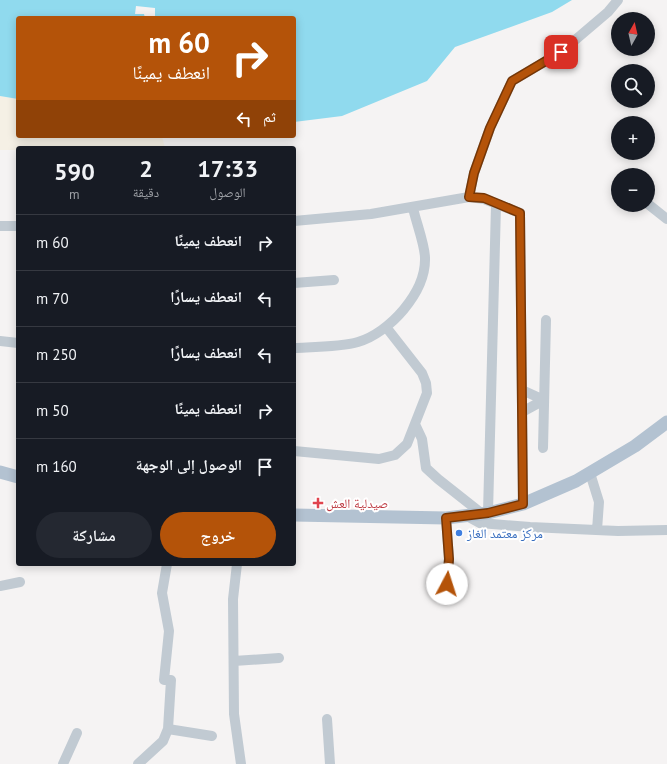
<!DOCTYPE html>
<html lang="ar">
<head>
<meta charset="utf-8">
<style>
  body { margin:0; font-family:"PT Sans","Noto Naskh Arabic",sans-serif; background:#242831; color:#f1f3f6; direction:rtl; height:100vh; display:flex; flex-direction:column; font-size:15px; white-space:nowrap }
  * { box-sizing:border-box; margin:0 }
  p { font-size:13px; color:#9ea1a6 }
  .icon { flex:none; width:22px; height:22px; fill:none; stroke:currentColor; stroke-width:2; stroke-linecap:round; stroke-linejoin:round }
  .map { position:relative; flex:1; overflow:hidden; direction:ltr }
  .details { position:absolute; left:16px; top:146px; width:280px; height:420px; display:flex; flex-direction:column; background:#171b24; border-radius:4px; box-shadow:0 2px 10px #0003; direction:rtl }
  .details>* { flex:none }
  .banner { position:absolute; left:16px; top:16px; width:280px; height:122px; border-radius:4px; box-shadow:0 2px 10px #0003; direction:rtl; background:#b45309; color:#fff; overflow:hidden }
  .needle { width:26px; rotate:8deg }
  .controls { position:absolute; left:611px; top:12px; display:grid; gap:8px }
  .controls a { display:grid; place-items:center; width:44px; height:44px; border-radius:50%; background:#171b24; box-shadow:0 2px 10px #0003; font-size:20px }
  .pin { position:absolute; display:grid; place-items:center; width:34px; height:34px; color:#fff; margin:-17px; border-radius:8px; box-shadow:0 2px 6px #0006 }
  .me { position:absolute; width:44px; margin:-22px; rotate:5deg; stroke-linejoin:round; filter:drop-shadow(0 0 3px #0008) }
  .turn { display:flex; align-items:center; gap:14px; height:84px; padding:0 20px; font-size:18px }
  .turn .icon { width:52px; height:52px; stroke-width:2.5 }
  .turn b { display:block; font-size:28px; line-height:34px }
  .then { display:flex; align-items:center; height:38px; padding:0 20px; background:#0003; gap:8px; font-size:15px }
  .eta { display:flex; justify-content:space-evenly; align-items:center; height:68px; text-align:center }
  .eta b { font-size:24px; font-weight:600; line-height:28px }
  .cta { display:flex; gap:8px; margin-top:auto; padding:8px 20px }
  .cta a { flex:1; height:46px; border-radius:24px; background:#b45309; color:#fff; font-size:16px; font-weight:600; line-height:46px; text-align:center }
  .cta a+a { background:#242831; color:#f1f3f6 }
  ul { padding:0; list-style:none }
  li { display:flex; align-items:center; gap:12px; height:56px; padding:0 20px; border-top:1px solid #363941 }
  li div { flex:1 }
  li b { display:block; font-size:15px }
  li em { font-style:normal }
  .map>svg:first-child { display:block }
</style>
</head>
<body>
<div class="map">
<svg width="667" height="764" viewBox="0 0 667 764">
  <rect width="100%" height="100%" fill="#f5f3f3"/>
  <path fill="#f5f0e5" d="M0 96 18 99V136H162L165 148H18V152L15 150H0Z"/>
  <path fill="#90daee" d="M0 0H572L552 12 455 47 427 81 342 116 294 122V18H155V8L136 6 135 14H144L145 18H18V99L0 96Z"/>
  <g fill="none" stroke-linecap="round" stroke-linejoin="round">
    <path stroke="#c1cad2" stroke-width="10" d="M469 197 474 173 490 128 512 81 561 52 608 12 618 0
      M648 204 667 219
      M294 221 371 214 469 197 484 199 520 213 523 504
      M0 226H18
      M294 283 334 280
      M0 341 18 343
      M294 348C312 347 341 347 358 342 389 333 426 293 425 258 425 245 416 222 413 208
      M522 390 544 400 522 412
      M415 424 422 439 426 468 438 479 481 513
      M543 448 546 320
      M294 451 379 459 395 455 407 444 427 393 426 383 422 373 386 327
      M590 473 599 502 597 530
      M488 513 496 205
      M467 516 480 523 530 527 618 531 667 530
      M446 518 449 559 447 584
      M237 564 233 599 234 714 241 764
      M0 586 20 582
      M234 661 279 658
      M327 719 330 764
      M168 729 212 736
      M63 764 77 733
      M138 764 163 741 168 729 171 680H164L169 631 162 593 167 564"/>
    <path stroke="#b3c2d1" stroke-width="13" d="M0 472 18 477
      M294 515 446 518 488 513 523 504 576 481 635 446 667 422"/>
  </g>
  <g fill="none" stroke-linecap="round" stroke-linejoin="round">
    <defs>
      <path id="route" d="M447 584 449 559 446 518 488 513 523 504 520 213 484 198 469 197 474 173 490 128 512 81 561 52"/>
    </defs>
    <use href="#route" stroke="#753606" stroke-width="10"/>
    <use href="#route" stroke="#b45309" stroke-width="7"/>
  </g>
  <path fill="#e0444e" stroke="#fff" stroke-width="1.5" d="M316 497h4v4h4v4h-4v4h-4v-4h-4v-4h4z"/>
  <circle fill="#3f7fe0" stroke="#fff" stroke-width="1.5" cx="459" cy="533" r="4"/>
  <g text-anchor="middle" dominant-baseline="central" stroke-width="4" stroke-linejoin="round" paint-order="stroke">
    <g font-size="13" fill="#be3a42" stroke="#fff" text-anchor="start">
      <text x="326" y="503">صيدلية العش</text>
    </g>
    <g font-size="13" fill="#366cbe" stroke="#fff" text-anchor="start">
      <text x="467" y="533">مركز معتمد الغاز</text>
    </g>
  </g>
</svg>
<div class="controls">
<a><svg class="needle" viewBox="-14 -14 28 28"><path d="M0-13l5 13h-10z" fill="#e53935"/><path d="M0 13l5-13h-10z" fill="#9ea1a6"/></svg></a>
<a><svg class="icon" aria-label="search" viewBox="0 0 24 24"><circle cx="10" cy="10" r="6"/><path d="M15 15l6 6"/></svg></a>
<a>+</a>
<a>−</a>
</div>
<div class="pin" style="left:561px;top:52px;background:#d93025"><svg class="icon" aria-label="arrive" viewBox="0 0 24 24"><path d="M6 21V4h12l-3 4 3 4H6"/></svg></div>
<svg class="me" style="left:447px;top:584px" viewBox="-20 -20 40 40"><circle r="19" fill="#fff"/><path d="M0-13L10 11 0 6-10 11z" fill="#b45309"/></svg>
<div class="banner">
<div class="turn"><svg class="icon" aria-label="right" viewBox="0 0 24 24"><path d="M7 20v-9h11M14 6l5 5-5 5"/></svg><div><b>60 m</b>انعطف يمينًا</div></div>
<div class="then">ثم<svg class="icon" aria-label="left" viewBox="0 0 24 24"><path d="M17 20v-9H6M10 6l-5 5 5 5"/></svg></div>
</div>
<section class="details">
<div class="eta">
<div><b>17:33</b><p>الوصول</p></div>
<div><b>2</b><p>دقيقة</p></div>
<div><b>590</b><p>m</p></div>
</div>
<ul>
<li><svg class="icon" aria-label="right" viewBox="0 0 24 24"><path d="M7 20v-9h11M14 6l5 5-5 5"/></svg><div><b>انعطف يمينًا</b></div><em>60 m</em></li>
<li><svg class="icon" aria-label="left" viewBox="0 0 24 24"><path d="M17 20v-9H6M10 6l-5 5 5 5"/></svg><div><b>انعطف يسارًا</b></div><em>70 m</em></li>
<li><svg class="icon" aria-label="left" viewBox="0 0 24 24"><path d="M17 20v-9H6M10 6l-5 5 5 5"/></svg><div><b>انعطف يسارًا</b></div><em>250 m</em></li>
<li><svg class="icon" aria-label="right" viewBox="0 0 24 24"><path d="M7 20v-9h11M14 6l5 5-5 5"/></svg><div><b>انعطف يمينًا</b></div><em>50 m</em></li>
<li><svg class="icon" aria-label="arrive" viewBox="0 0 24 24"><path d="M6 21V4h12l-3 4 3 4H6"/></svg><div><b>الوصول إلى الوجهة</b></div><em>160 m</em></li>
</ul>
<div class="cta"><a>خروج</a><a>مشاركة</a></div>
</section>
</div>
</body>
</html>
